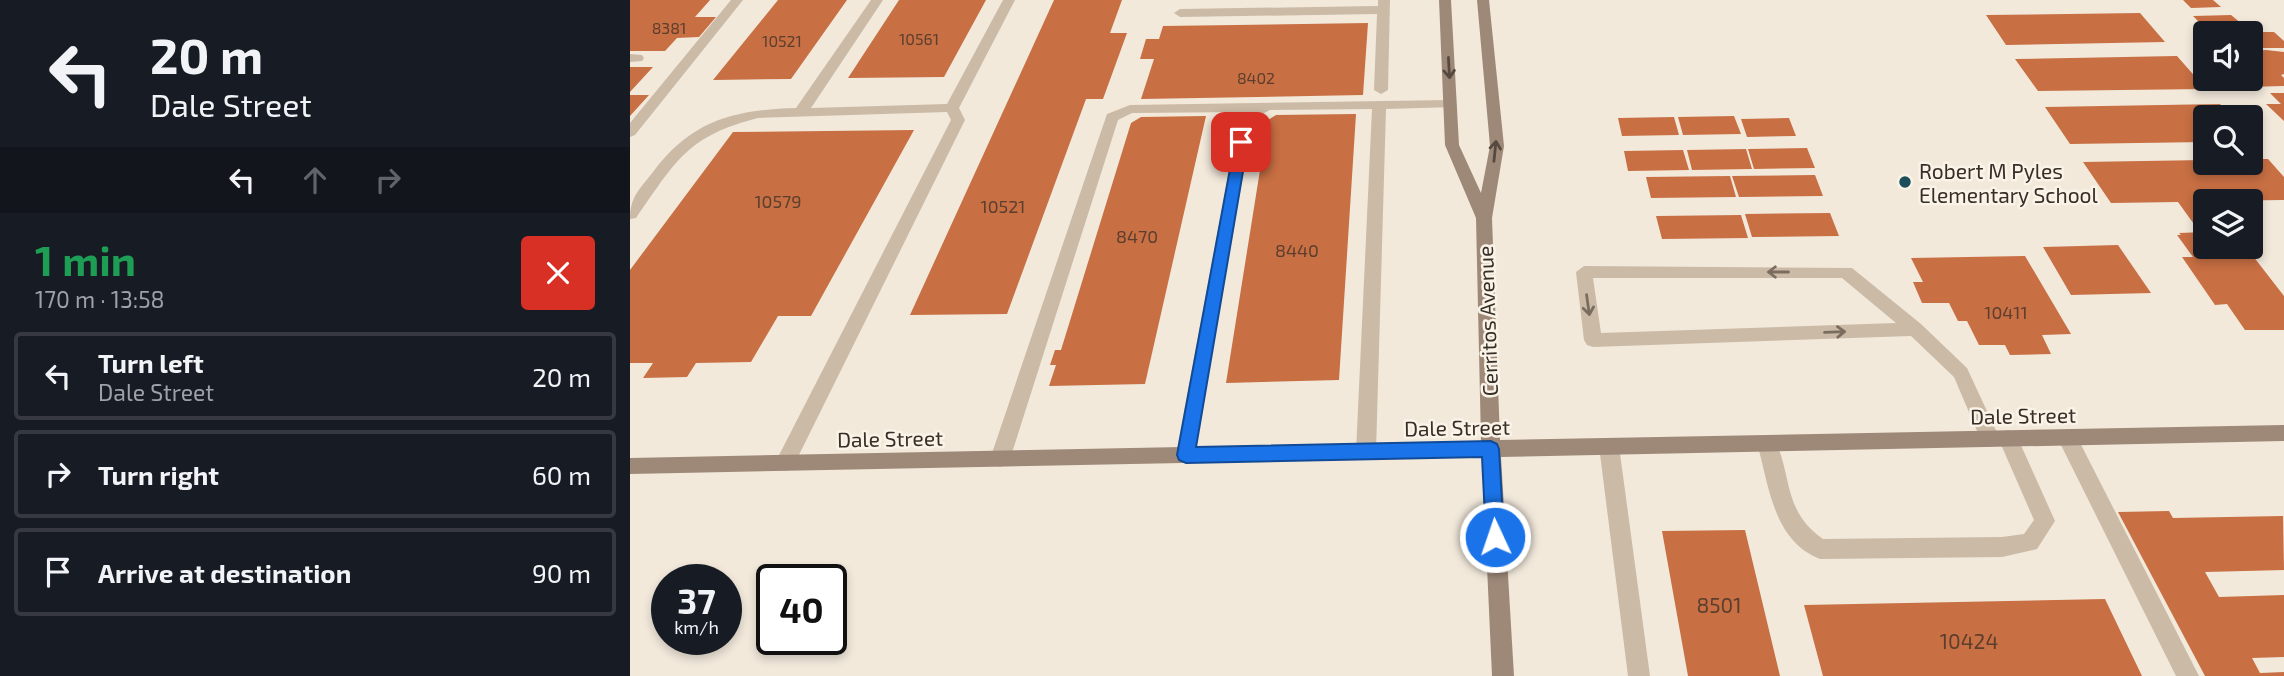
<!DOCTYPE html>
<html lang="en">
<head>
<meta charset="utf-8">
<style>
  body { margin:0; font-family:"Exo 2",sans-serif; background:#242831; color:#f1f3f6; height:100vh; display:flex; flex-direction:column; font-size:26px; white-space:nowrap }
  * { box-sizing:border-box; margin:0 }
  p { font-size:23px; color:#9ea1a6 }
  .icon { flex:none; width:38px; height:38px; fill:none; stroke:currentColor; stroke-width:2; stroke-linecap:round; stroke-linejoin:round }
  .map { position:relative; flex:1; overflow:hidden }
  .drawer { display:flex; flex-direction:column; background:#171b24; width:630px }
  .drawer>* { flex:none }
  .banner { background:#171b24; color:#f1f3f6; overflow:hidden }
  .buttons { position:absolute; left:1563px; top:21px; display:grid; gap:14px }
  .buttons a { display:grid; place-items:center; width:70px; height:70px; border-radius:7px; background:#171b24; box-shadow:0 4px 10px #0003; font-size:35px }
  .speed { position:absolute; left:21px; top:564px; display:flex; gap:14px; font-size:35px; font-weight:700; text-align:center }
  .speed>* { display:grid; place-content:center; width:91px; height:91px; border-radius:50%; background:#171b24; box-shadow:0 4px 10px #0003; line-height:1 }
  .speed small { font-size:18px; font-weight:400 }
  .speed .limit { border:4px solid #111; border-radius:10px; background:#fff; color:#111 }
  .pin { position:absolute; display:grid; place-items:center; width:60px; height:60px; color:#fff; margin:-30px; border-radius:14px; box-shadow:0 4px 10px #0006 }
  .me { position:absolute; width:77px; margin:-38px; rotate:357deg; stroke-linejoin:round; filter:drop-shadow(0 0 5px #0008) }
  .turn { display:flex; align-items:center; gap:24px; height:147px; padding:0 35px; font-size:32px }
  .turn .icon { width:91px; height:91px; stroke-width:2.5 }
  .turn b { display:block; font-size:49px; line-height:60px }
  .lanes { display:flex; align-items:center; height:66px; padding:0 35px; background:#0003; justify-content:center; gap:35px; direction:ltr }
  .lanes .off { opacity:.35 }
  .round { display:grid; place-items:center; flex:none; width:74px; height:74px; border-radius:7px; background:#242831 }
  .summary { display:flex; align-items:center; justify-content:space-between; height:119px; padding:0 35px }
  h1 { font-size:42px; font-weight:700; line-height:52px; color:#1e9e55 }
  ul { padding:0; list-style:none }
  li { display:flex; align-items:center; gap:21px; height:88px; margin:0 14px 10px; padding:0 21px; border:4px solid #363941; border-radius:7px }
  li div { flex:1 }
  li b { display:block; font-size:26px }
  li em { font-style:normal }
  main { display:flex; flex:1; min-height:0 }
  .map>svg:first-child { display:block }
</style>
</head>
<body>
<main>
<section class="drawer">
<div class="banner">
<div class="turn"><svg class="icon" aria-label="left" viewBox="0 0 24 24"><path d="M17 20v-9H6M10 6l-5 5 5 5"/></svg><div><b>20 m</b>Dale Street</div></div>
<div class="lanes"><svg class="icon" aria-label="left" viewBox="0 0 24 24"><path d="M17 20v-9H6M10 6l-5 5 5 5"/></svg><svg class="icon off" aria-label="ahead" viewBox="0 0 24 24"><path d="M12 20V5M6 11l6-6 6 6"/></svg><svg class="icon off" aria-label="right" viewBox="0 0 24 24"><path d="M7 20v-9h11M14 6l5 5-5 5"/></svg></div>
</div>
<div class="summary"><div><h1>1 min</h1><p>170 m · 13:58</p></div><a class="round" style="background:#d93025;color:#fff"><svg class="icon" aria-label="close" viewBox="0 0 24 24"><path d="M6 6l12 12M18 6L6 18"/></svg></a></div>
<ul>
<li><svg class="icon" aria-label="left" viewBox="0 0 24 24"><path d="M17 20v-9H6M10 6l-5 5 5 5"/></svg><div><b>Turn left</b><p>Dale Street</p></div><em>20 m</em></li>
<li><svg class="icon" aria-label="right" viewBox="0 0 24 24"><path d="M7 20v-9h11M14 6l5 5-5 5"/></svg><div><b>Turn right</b></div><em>60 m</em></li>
<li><svg class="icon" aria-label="arrive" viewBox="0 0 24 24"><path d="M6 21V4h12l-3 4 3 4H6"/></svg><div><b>Arrive at destination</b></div><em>90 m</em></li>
</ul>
</section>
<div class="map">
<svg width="1654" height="676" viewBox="0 0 1654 676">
  <rect width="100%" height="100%" fill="#f2e9db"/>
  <path fill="#c86f43" d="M0 0H80L65 17H86L69 37 47 38 35 51H0Z
    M148 0H217L161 79 83 80Z
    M269 0H356L314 77 218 78Z
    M424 0H492L480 33H497L473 99H456L377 314 280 315Z
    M1553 0H1583L1591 7 1561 8Z
    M1510 13 1535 42 1376 45 1356 15Z
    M1601 15 1622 32H1644L1654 41V48H1620V33H1580L1563 16Z
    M738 23 733 95 511 99 524 59H510L516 39H529L533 26Z
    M1636 50 1654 52V74L1651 75 1654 78V86L1616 87 1609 79H1620V51Z
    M1547 56 1576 89 1408 91 1385 59Z
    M0 67H23L0 92Z
    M1640 93H1654V121L1636 104H1651Z
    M0 95H19L0 116Z
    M1590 104 1601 117H1575V142L1440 144 1415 107Z
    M726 114 709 380 596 383 638 120 646 115Z
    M576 116 515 384 419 386 426 365H420L425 350H431L501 123 511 117Z
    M1104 116 1111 134 1053 135 1048 117Z
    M1044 117 1049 135 992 136 988 118Z
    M1159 118 1166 136 1117 137 1111 119Z
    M284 130 181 316H148L121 362 66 363 57 377 13 378 23 363H0V270L103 132Z
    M1177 148 1185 168 1124 169 1118 149Z
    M1116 149 1122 169 1062 170 1057 150Z
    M1053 150 1059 170 998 171 994 151Z
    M1620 159H1638L1654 177V200L1572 201 1575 205V226L1566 227 1548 202 1481 203 1453 162 1575 160V163H1620Z
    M1185 175 1193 196 1109 197 1102 176Z
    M1100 176 1106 197 1021 198 1016 177Z
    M1200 213 1209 236 1122 237 1115 214Z
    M1111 215 1118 238 1032 239 1026 216Z
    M1575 232V247H1616L1654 296V330H1615L1597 304 1585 305 1552 257H1563L1547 235H1551L1549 233Z
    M1488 245 1521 293 1441 295 1413 247Z
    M1395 256 1441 334 1412 335 1421 354 1380 355 1375 345H1349L1337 321H1328L1319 303H1292L1283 282H1293L1281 258Z
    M1539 511 1543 518 1653 516 1654 570 1575 572 1589 597 1654 595V657L1622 658 1630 673 1654 672V676H1575L1488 512Z
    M1115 530 1150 676H1058L1032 531Z
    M1475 599 1512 676H1193L1174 605Z"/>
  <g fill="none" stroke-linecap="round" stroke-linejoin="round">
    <path fill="#cbbaa6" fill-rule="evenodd" d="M101 0H113L5 135 0 137V123Z
      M241 0H253L181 108 317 104 373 0H385L329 108 335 120 162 469 155 471 148 469 145 463 321 120 317 112 128 118C57 136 46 161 6 218L0 219C0 197 9 190 23 172 62 120 104 110 166 108Z
      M748 0H760L758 90 751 94 744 90 747 14 550 17 544 13 550 9 748 6Z
      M0 54 12 55 14 58 12 61 0 62Z
      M820 100 827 104 825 107 756 109 746 452 743 458 736 460 729 458 726 452 742 109 640 110 623 119 563 461 556 463 549 461 546 455 609 117 615 112 502 113 488 120 380 459 377 465 370 467 363 465 360 459 477 114 500 105Z
      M954 266 1222 268 1291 324 1337 368 1369 437 1371 432 1378 430 1385 432 1425 521 1407 549 1372 557 1190 559C1143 541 1139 485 1127 443L1130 437 1137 435 1144 437C1163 477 1152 510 1193 539L1372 537 1394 534 1404 520 1369 440 1367 445 1360 447 1353 445 1324 377 1281 336 963 347 957 345 954 340 946 272ZM963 278H1212L1266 323 971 333Z
      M1437 429 1444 431 1569 676H1546L1427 437 1430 431Z
      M979 438 986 440 989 446 1020 676H998L969 446 972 440Z"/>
    <path fill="#9e8978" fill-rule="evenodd" d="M809 0H821L829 145 851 193 860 146 847 0H859L874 146 862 218 870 440 1654 425V441L871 457 884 676H862L852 457 0 474V458L851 441 846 218 815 145Z"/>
  </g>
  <defs><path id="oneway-shaft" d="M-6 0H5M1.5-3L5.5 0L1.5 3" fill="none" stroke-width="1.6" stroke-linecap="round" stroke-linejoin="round" transform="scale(1.75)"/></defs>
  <g stroke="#56493f">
    <use href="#oneway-shaft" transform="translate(819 68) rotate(87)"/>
    <use href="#oneway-shaft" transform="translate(865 151) rotate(-84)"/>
  </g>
  <g stroke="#7a6d60">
    <use href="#oneway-shaft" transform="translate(1148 272) rotate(180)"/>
    <use href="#oneway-shaft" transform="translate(958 305) rotate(82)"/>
    <use href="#oneway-shaft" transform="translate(1205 332) rotate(-2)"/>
  </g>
  <path fill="#1a73e8" stroke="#114b97" stroke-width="2" d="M611 138 618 142 566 447 861 441 867 444 869 449 874 537 872 543 865 546 858 543 856 537 852 457 556 463 549 460 547 455 605 142Z"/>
  <circle fill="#1c4f59" stroke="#faf3e7" stroke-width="2.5" cx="1275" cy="182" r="7"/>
  <g text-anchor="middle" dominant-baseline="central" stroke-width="5" stroke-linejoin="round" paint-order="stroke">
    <g font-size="16" fill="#5b3e2e">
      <text x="39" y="27">8381</text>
      <text x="289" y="38">10561</text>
      <text x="152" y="40">10521</text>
      <text x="626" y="77">8402</text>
    </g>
    <g font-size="18" fill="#5b3e2e">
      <text x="148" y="201">10579</text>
      <text x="373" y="206">10521</text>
      <text x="507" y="236">8470</text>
      <text x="667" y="250">8440</text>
      <text x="1376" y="312">10411</text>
    </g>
    <g font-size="21" fill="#372e27" stroke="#faf3e7" text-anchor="start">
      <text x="1289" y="170">Robert M Pyles<tspan x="1289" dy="24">Elementary School</tspan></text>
    </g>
    <g font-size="21" fill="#372e27" stroke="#faf3e7">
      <text transform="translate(857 321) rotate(-92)">Cerritos Avenue</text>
      <text transform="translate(1393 415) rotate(-1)">Dale Street</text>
      <text transform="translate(827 427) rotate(-1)">Dale Street</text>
      <text transform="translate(260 438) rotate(-1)">Dale Street</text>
    </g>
    <g font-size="21" fill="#5b3e2e">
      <text x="1089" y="604">8501</text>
      <text x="1339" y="640">10424</text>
    </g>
  </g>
</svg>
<div class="buttons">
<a><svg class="icon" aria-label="sound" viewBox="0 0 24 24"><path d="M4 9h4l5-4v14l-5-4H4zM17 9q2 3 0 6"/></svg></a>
<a><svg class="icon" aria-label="search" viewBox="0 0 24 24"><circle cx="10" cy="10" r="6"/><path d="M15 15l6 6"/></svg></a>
<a><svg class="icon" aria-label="layers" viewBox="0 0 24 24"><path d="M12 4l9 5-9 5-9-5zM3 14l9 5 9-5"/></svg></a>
</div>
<div class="speed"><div>37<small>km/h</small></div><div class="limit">40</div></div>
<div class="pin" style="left:611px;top:142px;background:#d93025"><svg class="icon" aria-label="arrive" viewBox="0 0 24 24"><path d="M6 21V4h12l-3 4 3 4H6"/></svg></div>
<svg class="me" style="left:865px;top:537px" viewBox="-20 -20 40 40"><circle r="17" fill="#1a73e8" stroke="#fff" stroke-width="3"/><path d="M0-11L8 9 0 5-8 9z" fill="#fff"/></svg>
</div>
</main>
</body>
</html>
